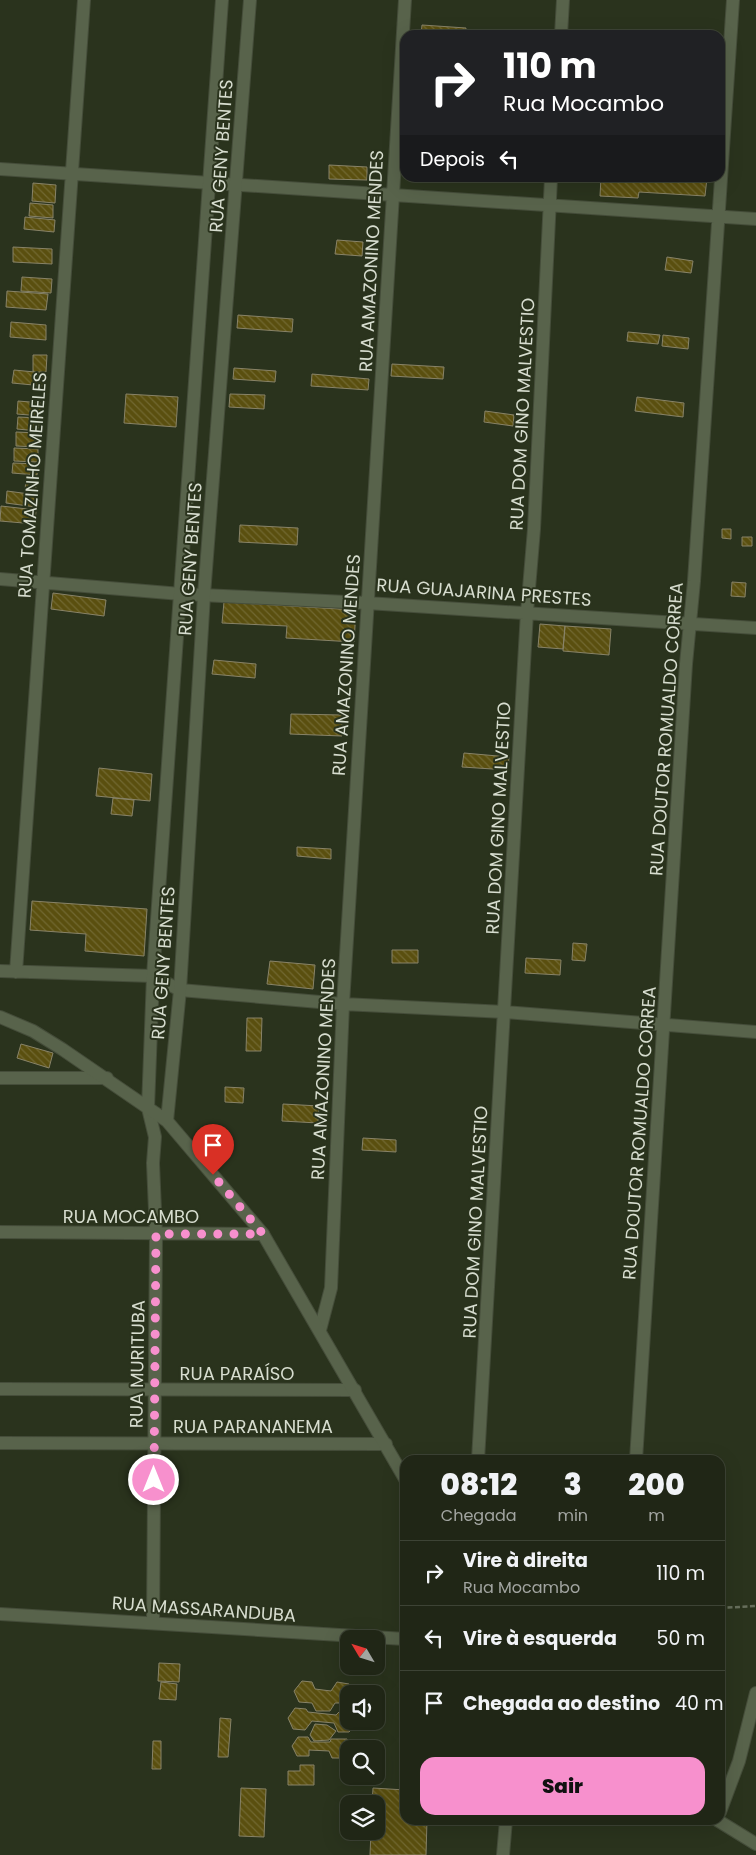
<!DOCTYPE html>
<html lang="pt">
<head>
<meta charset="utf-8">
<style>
  body { margin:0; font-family:Poppins,sans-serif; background:#282e1f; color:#f1f3f6; height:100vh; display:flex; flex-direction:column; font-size:19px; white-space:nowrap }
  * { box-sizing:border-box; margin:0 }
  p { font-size:16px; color:#a2a5a1 }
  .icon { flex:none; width:28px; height:28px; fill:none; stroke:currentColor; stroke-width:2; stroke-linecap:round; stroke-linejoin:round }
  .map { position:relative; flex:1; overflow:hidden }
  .drawer { position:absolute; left:400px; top:1455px; width:325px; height:370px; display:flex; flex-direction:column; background:#202616; border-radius:15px; box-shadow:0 5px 20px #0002,0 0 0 1px #3d4335 }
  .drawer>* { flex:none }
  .banner { position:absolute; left:400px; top:30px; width:325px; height:152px; border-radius:15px; box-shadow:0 5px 20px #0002,0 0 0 1px #3d4335; background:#202124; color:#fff; overflow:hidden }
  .needle { width:32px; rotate:308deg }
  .tools { position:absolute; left:340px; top:1630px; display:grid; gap:10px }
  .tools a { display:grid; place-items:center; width:45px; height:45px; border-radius:10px; background:#202616; box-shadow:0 5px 20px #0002,0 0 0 1px #3d4335; font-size:25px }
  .pin { position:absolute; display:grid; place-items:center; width:42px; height:42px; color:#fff; margin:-51px -21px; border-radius:50% 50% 50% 0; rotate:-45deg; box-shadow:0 0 5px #0007 }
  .pin .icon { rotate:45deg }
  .me { position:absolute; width:55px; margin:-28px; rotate:0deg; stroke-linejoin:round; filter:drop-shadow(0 0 4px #0008) }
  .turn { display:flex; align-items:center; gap:18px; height:105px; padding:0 20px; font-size:22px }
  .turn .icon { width:65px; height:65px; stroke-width:2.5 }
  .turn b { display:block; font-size:35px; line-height:42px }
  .then { display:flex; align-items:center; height:48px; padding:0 20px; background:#0003; gap:10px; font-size:19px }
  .eta { display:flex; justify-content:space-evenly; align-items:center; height:85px; text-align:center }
  .eta b { font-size:30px; font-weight:800; line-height:35px }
  .button { display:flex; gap:10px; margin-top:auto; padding:10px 20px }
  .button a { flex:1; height:58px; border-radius:15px; background:#f790cd; color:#111; font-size:20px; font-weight:800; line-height:58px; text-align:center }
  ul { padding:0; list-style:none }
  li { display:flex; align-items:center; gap:15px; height:65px; padding:0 20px; border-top:1px solid #3d4335 }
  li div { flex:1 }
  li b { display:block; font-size:19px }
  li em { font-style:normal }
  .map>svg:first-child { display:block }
</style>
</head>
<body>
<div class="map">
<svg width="756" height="1855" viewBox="0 0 756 1855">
  <defs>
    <pattern id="building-back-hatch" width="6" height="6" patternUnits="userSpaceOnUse" patternTransform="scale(1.25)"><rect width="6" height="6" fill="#5a4f0f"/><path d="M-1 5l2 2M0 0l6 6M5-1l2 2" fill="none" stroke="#716831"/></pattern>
  </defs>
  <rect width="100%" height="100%" fill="#2a331d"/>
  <path fill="url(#building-back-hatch)" stroke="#888368" d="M422 25 466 28 465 35H421Z
    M329 165 367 167V180L329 179Z
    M601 178H707L705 196 639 192 638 198 600 196Z
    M33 183 56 185 55 203 32 201Z
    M30 203 53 205V218L29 216Z
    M25 217 55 220 54 232 24 229Z
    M337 240 363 242 362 256 335 254Z
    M13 247 52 249V264L13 262Z
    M667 257 693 261 691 273 665 270Z
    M22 277 52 279 51 293 21 291Z
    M7 291 48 294 46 310 6 307Z
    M238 315 293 319 292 332 237 328Z
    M11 322 46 325V340L10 337Z
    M628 332 660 335 658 344 627 341Z
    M663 335 689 338 688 349 662 346Z
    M33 355H47L46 372H33Z
    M392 364 444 367 443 379 391 376Z
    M234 368 276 371 275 382 233 379Z
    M14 370 45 373 44 386 12 383Z
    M312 374 369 379 368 390 311 386Z
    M126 394 178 397 176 427 124 423Z
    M230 394 265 395 264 409 229 407Z
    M637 397 684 403 683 417 635 411Z
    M18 401 42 403 41 416 17 414Z
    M485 411 514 415 513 426 484 422Z
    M18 417 40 418 38 431 17 429Z
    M16 432 39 433 38 447 16 446Z
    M14 448 38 449V462L14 461Z
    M13 463 38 464 37 475 12 473Z
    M26 476 37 478 35 493 25 492Z
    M7 491 37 495 36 507 6 503Z
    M1 506 36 510 35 524 0 521Z
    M240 525 298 528 297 545 239 542Z
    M722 529H731V539L722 538Z
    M742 537H752V546H742Z
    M732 582 746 583 745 597 731 596Z
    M53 593 106 600 104 616 51 609Z
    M224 602 356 610 354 642 286 638 287 626 222 623Z
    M540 624 565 626 563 649 538 647Z
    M565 626 611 629 609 655 563 651Z
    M214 660 256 664 255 678 212 674Z
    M291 714 342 715V736L290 734Z
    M464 753 509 757 508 770 462 767Z
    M99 768 152 774 150 801 96 796Z
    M113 798 134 800 132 816 111 814Z
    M297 847 331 849V859L297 856Z
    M32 901 147 909 144 956 85 951 86 934 30 930Z
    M573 943 587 944 585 961 572 960Z
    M392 950H418V963H392Z
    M526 958 561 960 560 975 525 973Z
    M270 961 315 965 313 989 267 984Z
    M247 1018H262L261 1051H246Z
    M21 1044 53 1053 49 1068 17 1058Z
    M225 1087 244 1088 243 1103 225 1102Z
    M283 1104 319 1106 318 1123 282 1121Z
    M363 1138 396 1140V1152L362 1150Z
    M159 1663 180 1664 179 1682 158 1681Z
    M355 1666H372V1670H354Z
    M302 1681 312 1682 315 1689 331 1691 337 1682 349 1684 354 1694H349L348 1703H335L330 1711H316L312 1703 299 1702 294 1691Z
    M161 1682 177 1684 176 1700 159 1699Z
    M295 1708 306 1709 308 1712 336 1715 341 1710H349V1721L358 1723 349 1732H338L334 1723 312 1721 305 1730 293 1729 288 1718Z
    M220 1718 231 1719 228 1757H218Z
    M315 1724 327 1725 336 1731 329 1740 314 1741 310 1735Z
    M298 1737H308L311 1742H330L331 1739H347L351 1748 343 1758H332L329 1751 309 1750V1756H297L292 1746Z
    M153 1741H161V1769H152Z
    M300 1765H314V1785H288V1771H300Z
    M241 1788 266 1789 264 1837 239 1836Z
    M373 1788 405 1790V1820H427L426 1855H370L371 1831H376V1804H372Z"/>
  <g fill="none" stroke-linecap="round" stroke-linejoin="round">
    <defs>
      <path id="street" d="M561 35 563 0
        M0 169 756 219
        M0 579 181 594 367 603 756 628
        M0 971 153 976 180 990 343 1004 505 1012 756 1032
        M16 972 84 0
        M0 1078H107
        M148 1108 155 1137 153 1163 156 1234 153 1623
        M0 1232 263 1234
        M320 1330 331 1288 343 1004 405 0
        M0 1389 355 1390
        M0 1443 386 1444
        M478 1460 527 612 534 529 551 178
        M636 1460 686 664 694 581 733 0
        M720 1812 739 1761 756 1693
        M503 1855 506 1820"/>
      <path id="secondary" d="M0 1017 33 1031 62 1049 167 1121 263 1234 405 1479
        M148 1108 153 976 222 0
        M167 1121 180 990 204 595 250 0
        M0 1614 405 1639
        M717 1820 756 1844"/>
    </defs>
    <use href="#street" stroke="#454d3a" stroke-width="14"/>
    <use href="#secondary" stroke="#454d3a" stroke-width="14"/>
    <path stroke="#666e5b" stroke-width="2.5" stroke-dasharray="5 2.5" stroke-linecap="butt" d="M720 1608 756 1606"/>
    <use href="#street" stroke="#58634b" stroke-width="12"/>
    <use href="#secondary" stroke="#58634b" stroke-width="12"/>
  </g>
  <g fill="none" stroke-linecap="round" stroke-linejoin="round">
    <path stroke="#f790cd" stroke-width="9" stroke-dasharray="0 16.2" d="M154 1480 156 1234H263L213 1175"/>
  </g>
  <g text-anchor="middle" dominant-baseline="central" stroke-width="4" stroke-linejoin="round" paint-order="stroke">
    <g font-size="18" fill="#d7ddcf" stroke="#2a331d">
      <text transform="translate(221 156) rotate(-86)">RUA GENY BENTES</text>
      <text transform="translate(371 261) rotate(-87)">RUA AMAZONINO MENDES</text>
      <text transform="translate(522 414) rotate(-87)">RUA DOM GINO MALVESTIO</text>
      <text transform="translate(32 485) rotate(-86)">RUA TOMAZINHO MEIRELES</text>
      <text transform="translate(190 559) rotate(-86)">RUA GENY BENTES</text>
      <text transform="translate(484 592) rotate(4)">RUA GUAJARINA PRESTES</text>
      <text transform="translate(346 665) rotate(-86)">RUA AMAZONINO MENDES</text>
      <text transform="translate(666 729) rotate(-86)">RUA DOUTOR ROMUALDO CORREA</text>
      <text transform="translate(498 818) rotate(-87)">RUA DOM GINO MALVESTIO</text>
      <text transform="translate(163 963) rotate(-86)">RUA GENY BENTES</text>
      <text transform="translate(323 1069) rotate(-87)">RUA AMAZONINO MENDES</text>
      <text transform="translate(639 1133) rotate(-86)">RUA DOUTOR ROMUALDO CORREA</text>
      <text x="131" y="1216">RUA MOCAMBO</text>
      <text transform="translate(475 1222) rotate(-87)">RUA DOM GINO MALVESTIO</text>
      <text transform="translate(137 1364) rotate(-89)">RUA MURITUBA</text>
      <text x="237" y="1373">RUA PARAÍSO</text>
      <text x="253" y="1426">RUA PARANANEMA</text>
      <text transform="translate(204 1609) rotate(4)">RUA MASSARANDUBA</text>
    </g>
  </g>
</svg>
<div class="tools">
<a><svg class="needle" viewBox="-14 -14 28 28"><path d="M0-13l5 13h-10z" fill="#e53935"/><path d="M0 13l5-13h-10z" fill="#a2a5a1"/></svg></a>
<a><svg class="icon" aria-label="sound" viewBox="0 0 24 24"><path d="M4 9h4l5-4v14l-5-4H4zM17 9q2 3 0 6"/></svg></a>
<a><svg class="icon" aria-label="search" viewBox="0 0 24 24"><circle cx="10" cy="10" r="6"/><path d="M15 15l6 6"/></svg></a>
<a><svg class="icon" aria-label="layers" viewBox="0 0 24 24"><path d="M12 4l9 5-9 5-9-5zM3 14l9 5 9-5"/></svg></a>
</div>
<div class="pin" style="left:213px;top:1175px;background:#d93025"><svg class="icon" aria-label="arrive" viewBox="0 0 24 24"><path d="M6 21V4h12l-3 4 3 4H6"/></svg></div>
<svg class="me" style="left:154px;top:1480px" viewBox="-20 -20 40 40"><circle r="17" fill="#f790cd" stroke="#fff" stroke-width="3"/><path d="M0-11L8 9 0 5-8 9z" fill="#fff"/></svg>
<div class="banner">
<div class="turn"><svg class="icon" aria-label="right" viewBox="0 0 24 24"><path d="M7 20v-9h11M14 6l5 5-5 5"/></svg><div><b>110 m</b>Rua Mocambo</div></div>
<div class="then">Depois<svg class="icon" aria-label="left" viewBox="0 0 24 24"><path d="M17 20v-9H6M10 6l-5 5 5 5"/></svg></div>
</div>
<section class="drawer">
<div class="eta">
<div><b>08:12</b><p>Chegada</p></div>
<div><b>3</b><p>min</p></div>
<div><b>200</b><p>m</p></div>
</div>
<ul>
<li><svg class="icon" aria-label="right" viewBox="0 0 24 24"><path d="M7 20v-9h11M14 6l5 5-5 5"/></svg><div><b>Vire à direita</b><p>Rua Mocambo</p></div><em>110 m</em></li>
<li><svg class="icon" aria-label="left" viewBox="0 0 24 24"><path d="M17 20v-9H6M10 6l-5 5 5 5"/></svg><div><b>Vire à esquerda</b></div><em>50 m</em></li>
<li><svg class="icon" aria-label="arrive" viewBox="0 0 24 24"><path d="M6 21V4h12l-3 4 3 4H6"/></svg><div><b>Chegada ao destino</b></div><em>40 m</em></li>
</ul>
<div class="button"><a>Sair</a></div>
</section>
</div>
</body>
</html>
